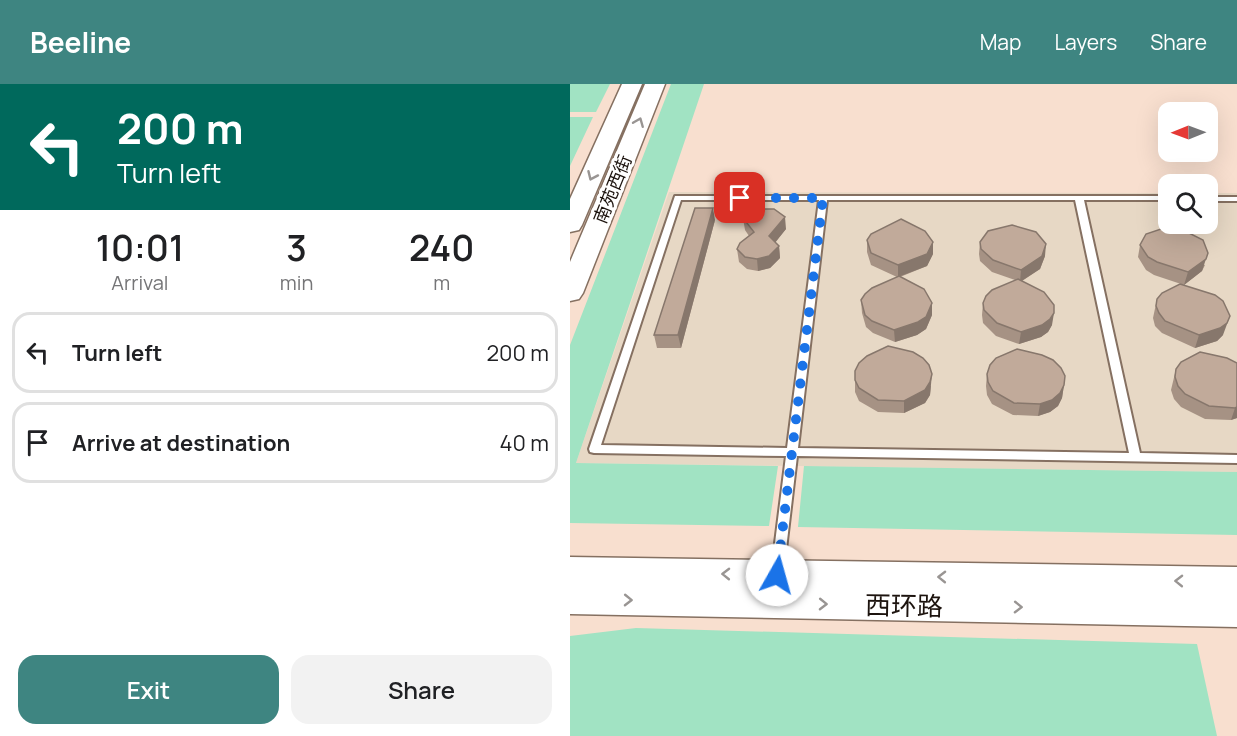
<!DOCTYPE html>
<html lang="en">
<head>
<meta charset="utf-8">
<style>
  body { margin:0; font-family:Manrope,"Noto Sans SC",sans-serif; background:#f2f2f2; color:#202124; height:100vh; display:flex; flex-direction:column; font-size:22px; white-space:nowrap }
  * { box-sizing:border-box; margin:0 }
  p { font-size:20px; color:#757577 }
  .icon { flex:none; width:33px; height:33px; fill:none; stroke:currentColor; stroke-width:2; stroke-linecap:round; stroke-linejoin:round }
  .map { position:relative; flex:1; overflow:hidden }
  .details { display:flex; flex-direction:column; background:#fff; width:570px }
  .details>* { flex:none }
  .top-card { background:#00695c; color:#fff; overflow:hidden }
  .needle { width:39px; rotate:269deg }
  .fabs { position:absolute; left:588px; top:18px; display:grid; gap:12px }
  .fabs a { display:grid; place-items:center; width:60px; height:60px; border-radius:12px; background:#fff; box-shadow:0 6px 24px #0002; font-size:30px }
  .pin { position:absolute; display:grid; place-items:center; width:51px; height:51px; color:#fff; margin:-26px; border-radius:12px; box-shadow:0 3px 9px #0006 }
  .me { position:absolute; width:66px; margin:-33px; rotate:7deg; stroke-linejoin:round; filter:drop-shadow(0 0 4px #0008) }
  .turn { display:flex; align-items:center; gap:21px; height:126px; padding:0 18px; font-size:27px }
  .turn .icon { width:78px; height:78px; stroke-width:2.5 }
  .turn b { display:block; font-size:42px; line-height:51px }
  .eta { display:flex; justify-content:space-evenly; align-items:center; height:102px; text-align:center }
  .eta b { font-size:36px; font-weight:600; line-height:42px }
  .button { display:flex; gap:12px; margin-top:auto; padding:12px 18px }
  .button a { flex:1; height:69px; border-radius:18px; background:#3e8581; color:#fff; font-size:24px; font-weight:600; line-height:69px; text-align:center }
  .button a+a { background:#f2f2f2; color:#202124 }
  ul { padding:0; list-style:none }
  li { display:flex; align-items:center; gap:18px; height:81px; margin:0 12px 9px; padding:0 6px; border:3px solid #e0e0e0; border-radius:18px }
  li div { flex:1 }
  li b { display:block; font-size:22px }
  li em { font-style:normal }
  header { display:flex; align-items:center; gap:36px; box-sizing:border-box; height:84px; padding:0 30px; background:#3e8581; color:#fff }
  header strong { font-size:28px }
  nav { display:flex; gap:33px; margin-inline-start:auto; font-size:21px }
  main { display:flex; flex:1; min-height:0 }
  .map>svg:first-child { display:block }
</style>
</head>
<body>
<header>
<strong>Beeline</strong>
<nav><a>Map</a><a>Layers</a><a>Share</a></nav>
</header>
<main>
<section class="details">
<div class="top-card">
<div class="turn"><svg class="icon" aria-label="left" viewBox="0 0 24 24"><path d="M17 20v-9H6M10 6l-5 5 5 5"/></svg><div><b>200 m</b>Turn left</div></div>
</div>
<div class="eta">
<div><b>10:01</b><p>Arrival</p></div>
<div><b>3</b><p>min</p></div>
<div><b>240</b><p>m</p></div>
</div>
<ul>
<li><svg class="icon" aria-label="left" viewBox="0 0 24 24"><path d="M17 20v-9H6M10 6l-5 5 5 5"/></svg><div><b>Turn left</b></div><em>200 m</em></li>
<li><svg class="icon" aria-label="arrive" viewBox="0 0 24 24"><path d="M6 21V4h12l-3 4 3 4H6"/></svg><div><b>Arrive at destination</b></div><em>40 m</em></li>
</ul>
<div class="button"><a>Exit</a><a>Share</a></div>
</section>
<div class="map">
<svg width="667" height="652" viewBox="0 0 667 652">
  <rect width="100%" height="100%" fill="#f8dfcf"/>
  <path fill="#e7d8c5" d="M99 108 598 109V140H638V109H667V388L6 379Z"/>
  <path fill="#a1e3c3" d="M0 0H40L26 28H0Z
    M101 0H134L6 379 208 382 199 442 0 439V261Z
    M0 33H23L0 82Z
    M234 382 667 388V451L228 443Z
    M66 544 627 560 647 652H0V552Z"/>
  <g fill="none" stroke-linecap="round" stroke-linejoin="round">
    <defs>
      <path id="service" d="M105 112H598V116H514L570 369 667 371V379L227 372 213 491 211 495 207 496 203 495 201 491 216 372 24 369 20 368 19 365ZM111 116H249L217 364 31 361ZM257 116H505L559 369 228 364Z
        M638 113H667V117H638Z"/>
      <path id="secondary" d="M52 0H72L12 141 9 146 0 148V115Z
        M75 0H95L13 209 9 215 0 217V178Z
        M0 473 667 483V543L0 530Z"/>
    </defs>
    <use href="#service" stroke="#857061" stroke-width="4"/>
    <use href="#secondary" stroke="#857061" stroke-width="3"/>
    <use href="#service" fill="#fff" fill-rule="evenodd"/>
    <use href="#secondary" fill="#fff" fill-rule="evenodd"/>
  </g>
  <path fill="#a69284" d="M173 134 216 145 205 158 209 162 210 174 200 184 188 187 177 185 169 178 167 165 179 152 175 146Z
    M145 136 111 264H87L84 251Z
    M297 156 363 170 357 182 330 193 362 231 356 245 347 251 325 258 303 249 296 243 292 229 291 216 327 193 301 181 297 168Z
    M410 158 475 172 470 185 452 197 482 241 478 248 471 253 449 260 426 252 413 239 412 231 413 219 445 196 422 188 410 177 409 170Z
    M570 161 635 181 632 187 614 201 584 191 576 186 568 173Z
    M587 215 653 251 647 257 625 264 592 249 585 242 583 234Z
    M667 279V334L661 336 635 335 611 323 604 315 601 306 606 285Z
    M285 287 361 302 360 311 355 319 334 329 308 328 289 317 285 308Z
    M417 290 494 301 492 314 488 322 480 328 468 332 443 331 422 320 417 311 416 302Z"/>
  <path fill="#87776c" d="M143 124 145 136 111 264 108 251Z
    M215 133 216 145 201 164 199 152Z
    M363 158V170L357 182 328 193V181Z
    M476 160 475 172 470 185 450 198 451 186Z
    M209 162 210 174 200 184 188 187 187 175Z
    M638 169 632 187 614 201 618 188Z
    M362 219V231L356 245 347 251 325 258 324 246Z
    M484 229 482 241 478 248 471 253 449 260 451 248Z
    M660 232 653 251 647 257 625 264 629 251Z
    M362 290 360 311 355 319 334 329V317Z
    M494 301 492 314 488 322 480 328 468 332 470 320Z
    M667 323V334L661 336 665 324Z"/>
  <path fill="#c1aa9a" stroke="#87776c" stroke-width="1.5" d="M125 124H143L108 251H84Z
    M186 125H204L215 133 199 152 209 162 199 172 187 175 175 173 167 165 170 159 184 148 173 134Z
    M331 135 355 147 363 158 357 170 328 181 301 169 297 156 301 150Z
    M442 141 466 148 476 160 472 172 451 186 423 176 411 165 410 158 418 147Z
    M594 144 615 147 633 156 638 169 636 175 618 188 587 178 578 173 570 161 576 150Z
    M329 192 354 205 362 219 356 233 348 238 324 246 302 237 295 231 291 216 295 210 302 204Z
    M448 195 474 208 484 221V229L480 235 472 241 451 248 427 239 414 226 413 219 416 212 422 206Z
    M610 200 645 211 653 217 660 232 657 239 650 244 629 251 595 237 589 229 586 222 587 215 592 209Z
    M318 262 343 268 353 274 359 281 362 290 360 298 355 306 334 317 308 316 289 304 285 296V287L289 279 297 272Z
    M447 265 472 271 483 276 491 284 495 292 494 301 490 309 482 316 470 320 444 319 423 307 418 298 417 290 420 281 426 274Z
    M630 268 657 274 667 279V323L665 324 639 322 615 310 608 302 605 293 606 285 611 278Z"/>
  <defs><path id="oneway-chevron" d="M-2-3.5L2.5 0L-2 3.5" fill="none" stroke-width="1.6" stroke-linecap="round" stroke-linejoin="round" transform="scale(1.5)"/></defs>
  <g stroke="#999593">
    <use href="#oneway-chevron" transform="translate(69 38) rotate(-68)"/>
    <use href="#oneway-chevron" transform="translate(22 92) rotate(114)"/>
    <use href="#oneway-chevron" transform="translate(156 490) rotate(-179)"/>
    <use href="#oneway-chevron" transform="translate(372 493) rotate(-179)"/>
    <use href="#oneway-chevron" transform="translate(609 497) rotate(-179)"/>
    <use href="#oneway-chevron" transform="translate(58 516) rotate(1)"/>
    <use href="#oneway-chevron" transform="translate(253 520) rotate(1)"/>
    <use href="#oneway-chevron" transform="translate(448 523) rotate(1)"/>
  </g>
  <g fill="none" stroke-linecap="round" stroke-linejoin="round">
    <path stroke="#1a73e8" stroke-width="10" stroke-dasharray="0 18" d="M170 114H253L207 491"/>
  </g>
  <g text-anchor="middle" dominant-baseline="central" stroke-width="6" stroke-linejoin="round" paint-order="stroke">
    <g font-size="18" fill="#1c130e" stroke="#fff">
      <text transform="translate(42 105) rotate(-68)">南苑西街</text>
    </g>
    <g font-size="26" fill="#1c130e" stroke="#fff">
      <text transform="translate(334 521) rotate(1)">西环路</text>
    </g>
  </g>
</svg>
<div class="fabs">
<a><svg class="needle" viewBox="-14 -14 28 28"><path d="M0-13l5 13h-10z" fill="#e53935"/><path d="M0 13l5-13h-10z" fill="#757577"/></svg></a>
<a><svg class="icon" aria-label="search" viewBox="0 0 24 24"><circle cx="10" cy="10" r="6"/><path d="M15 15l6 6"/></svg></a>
</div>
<div class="pin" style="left:170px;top:114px;background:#d93025"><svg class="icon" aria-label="arrive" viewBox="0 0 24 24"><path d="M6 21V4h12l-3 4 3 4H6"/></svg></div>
<svg class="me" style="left:207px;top:491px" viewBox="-20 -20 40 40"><circle r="19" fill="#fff"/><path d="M0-13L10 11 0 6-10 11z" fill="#1a73e8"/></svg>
</div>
</main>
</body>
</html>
